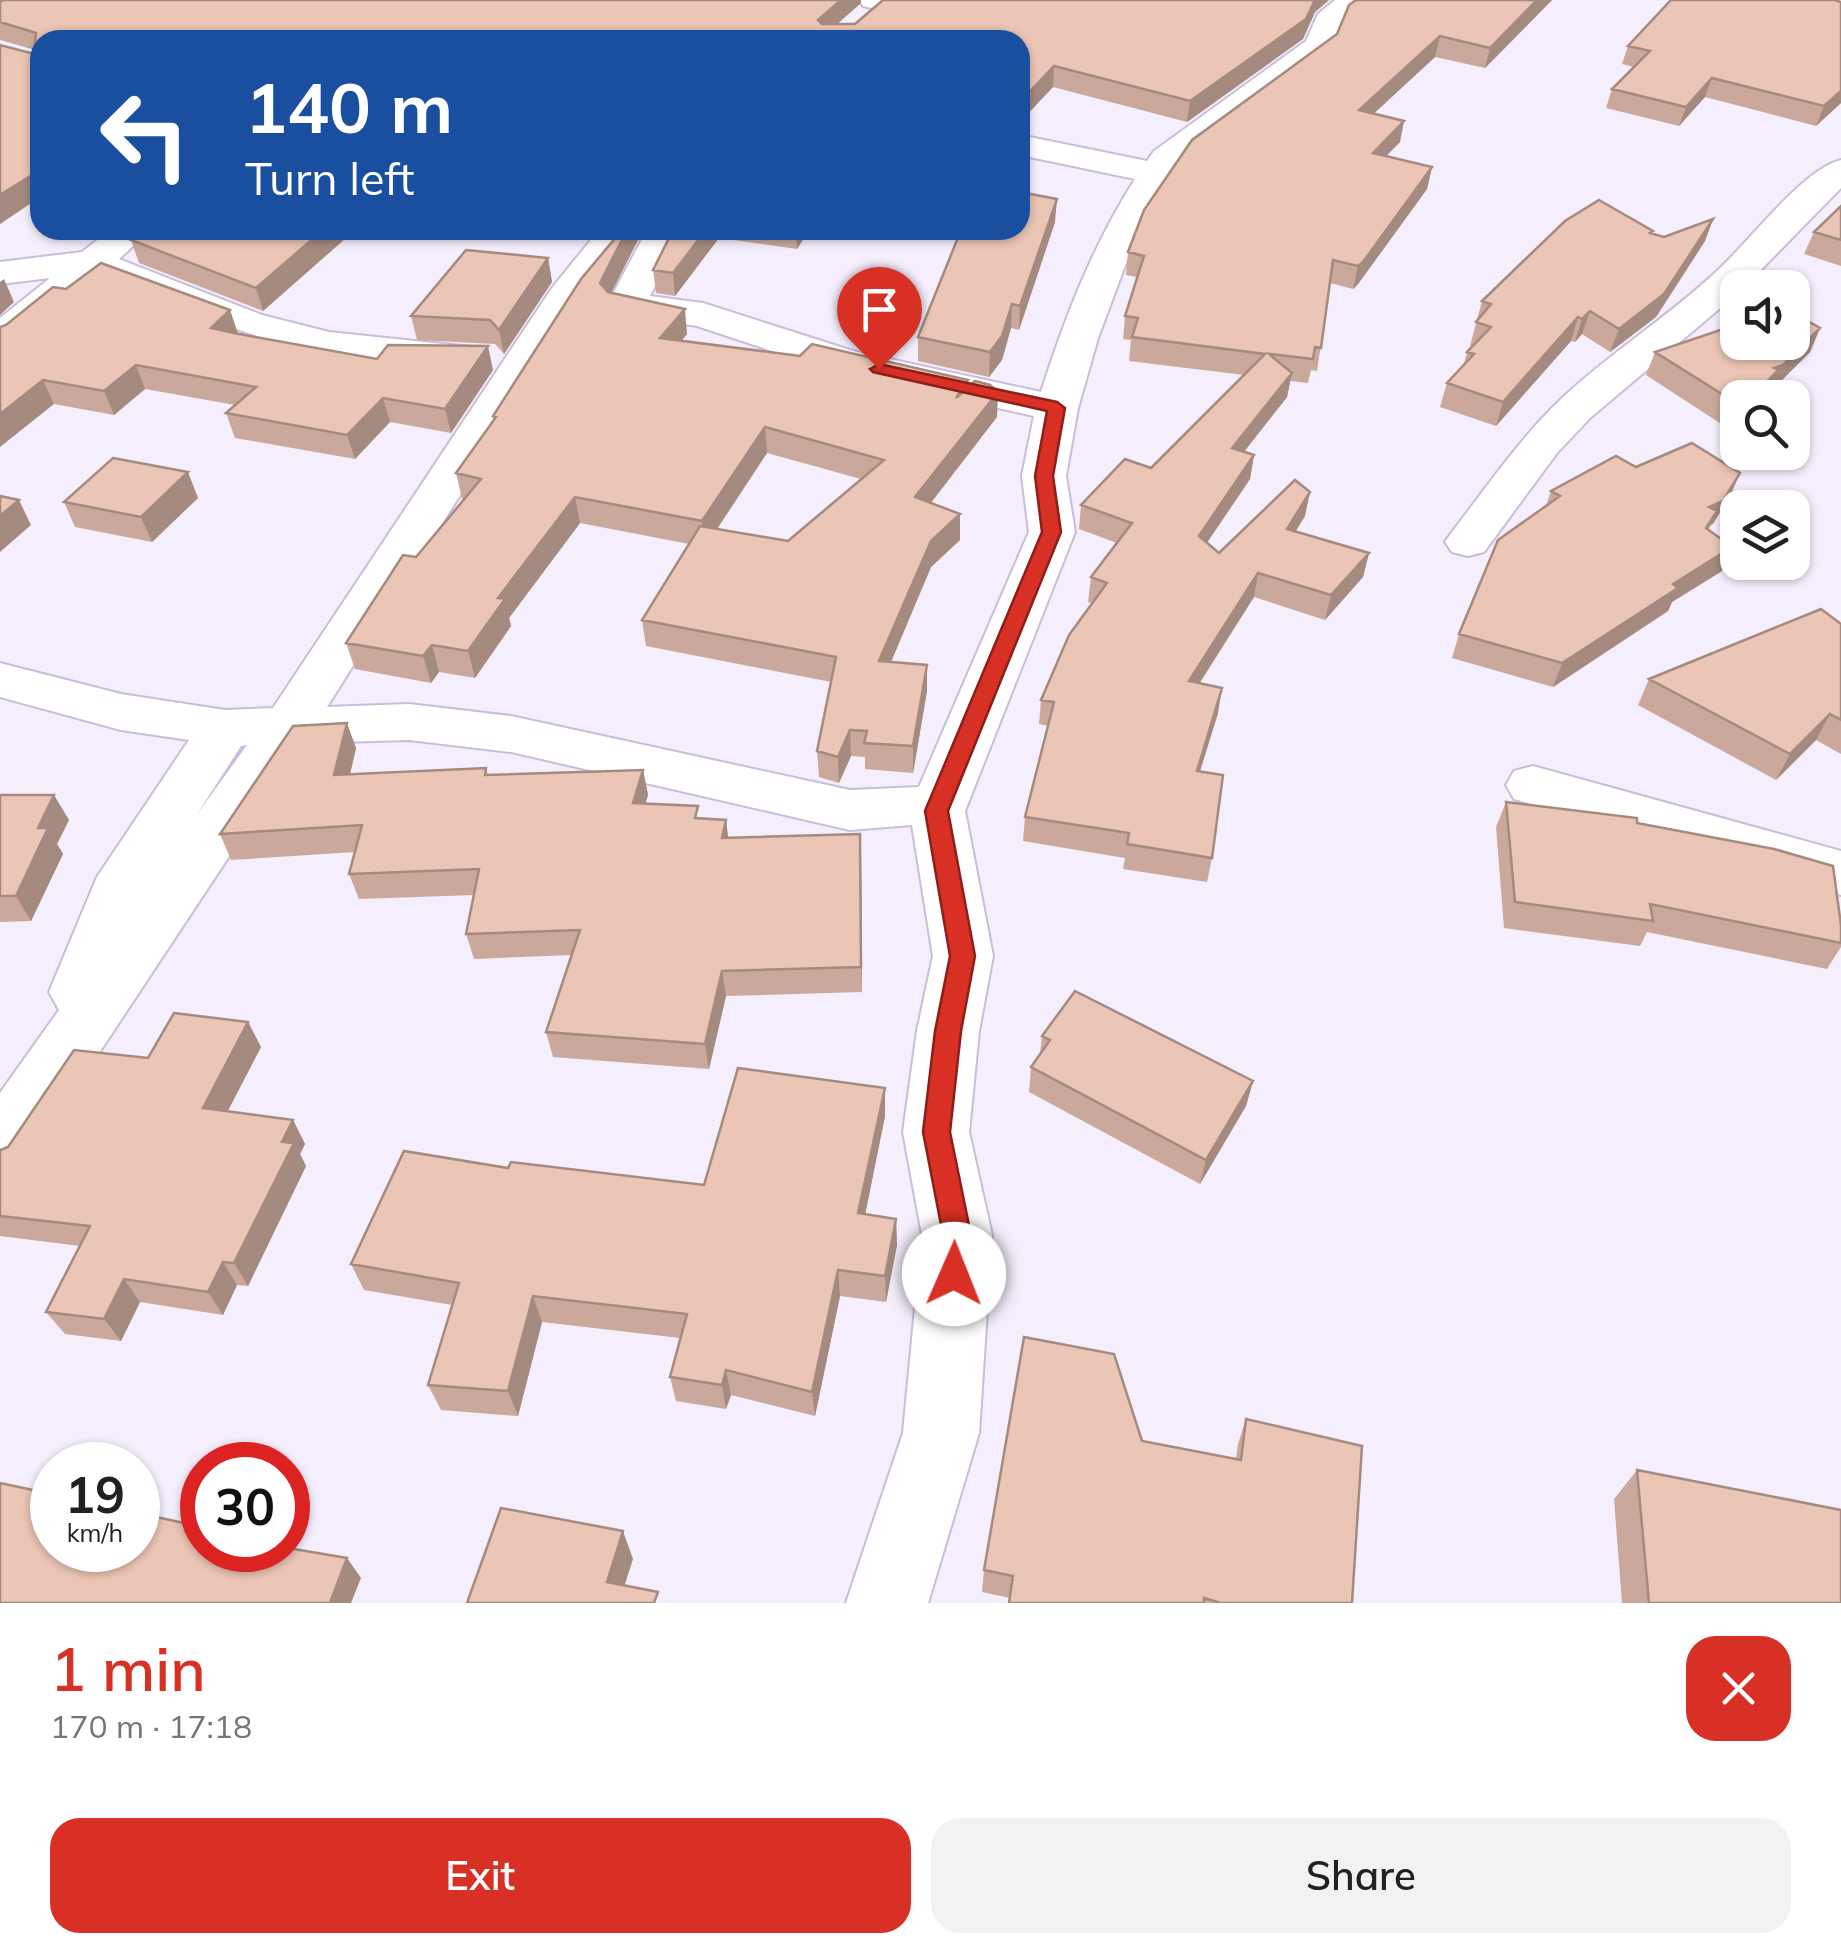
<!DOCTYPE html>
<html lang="en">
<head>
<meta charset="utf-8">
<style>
  body { margin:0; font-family:Mulish,sans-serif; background:#f2f2f2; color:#202124; height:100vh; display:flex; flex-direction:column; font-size:38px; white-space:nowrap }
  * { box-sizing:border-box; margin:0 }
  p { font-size:32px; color:#757577 }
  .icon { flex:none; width:55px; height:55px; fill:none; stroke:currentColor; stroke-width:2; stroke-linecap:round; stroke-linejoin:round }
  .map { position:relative; height:1603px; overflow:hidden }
  .details { display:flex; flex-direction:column; background:#fff; flex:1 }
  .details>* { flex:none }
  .banner { position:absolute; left:30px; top:30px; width:1000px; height:210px; border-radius:30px; box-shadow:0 2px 8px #0004; background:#1a4fa0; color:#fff; overflow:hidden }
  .fabs { position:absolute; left:1720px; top:270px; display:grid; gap:20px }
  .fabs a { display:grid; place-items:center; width:90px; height:90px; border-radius:20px; background:#fff; box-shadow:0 2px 8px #0004; font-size:50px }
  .speed { position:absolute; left:30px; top:1442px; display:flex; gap:20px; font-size:50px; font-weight:700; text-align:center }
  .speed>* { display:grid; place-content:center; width:130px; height:130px; border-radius:50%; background:#fff; box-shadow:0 2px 8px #0004; line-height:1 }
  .speed small { font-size:25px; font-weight:400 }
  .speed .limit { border:15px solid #d22; background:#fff; color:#111 }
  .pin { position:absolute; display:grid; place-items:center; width:85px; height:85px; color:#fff; margin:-102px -42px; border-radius:50% 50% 50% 0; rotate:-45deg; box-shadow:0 0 10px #0007 }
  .pin .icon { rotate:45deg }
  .me { position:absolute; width:110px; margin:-55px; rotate:1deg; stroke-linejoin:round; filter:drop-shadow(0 0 8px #0008) }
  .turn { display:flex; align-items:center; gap:35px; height:210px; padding:0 50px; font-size:45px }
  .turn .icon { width:130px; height:130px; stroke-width:2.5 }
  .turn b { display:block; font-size:70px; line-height:85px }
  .round { display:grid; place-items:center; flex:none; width:105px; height:105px; border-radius:30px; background:#f2f2f2 }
  .head { display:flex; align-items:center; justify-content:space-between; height:170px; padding:0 50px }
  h1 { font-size:60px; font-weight:600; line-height:75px; color:#d93025 }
  .action { display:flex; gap:20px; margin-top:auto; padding:20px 50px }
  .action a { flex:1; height:115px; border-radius:30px; background:#d93025; color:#fff; font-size:40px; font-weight:600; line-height:115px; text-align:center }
  .action a+a { background:#f2f2f2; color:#202124 }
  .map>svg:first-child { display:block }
</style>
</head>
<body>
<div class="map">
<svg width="1841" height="1603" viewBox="0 0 1841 1603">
  <rect width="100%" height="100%" fill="#f5eefc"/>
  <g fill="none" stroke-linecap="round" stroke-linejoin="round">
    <defs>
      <path id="minor" d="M859 0H897L898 2 894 8 884 11 863 6Z
        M1335 0H1374L1342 22 1331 51 1179 164 1138 231 1098 338 1078 408 1066 476 1075 532 965 811 993 956 979 1031 969 1132 992 1235 979 1433 928 1603H846L903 1433 922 1235 903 1132 917 1031 933 956 912 825 850 830 511 752 409 740 304 743 23 1168 0 1177V1093L59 1010 49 992 97 877 189 740 121 730 0 697V663L121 694 225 710 273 708 552 288 599 230H636L582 301 327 707 409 704 511 716 850 790 919 787 1029 532 1022 476 1034 416 829 370 697 326 612 313 607 305 647 230H683L650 296 703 303 853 351 1041 392C1065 317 1093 245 1135 179L1020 155V135L1147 161 1154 151 1306 41 1318 14ZM247 745 196 816 241 746Z
        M1841 160V188L1744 287 1738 288V293L1590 418 1557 453 1484 552 1468 556 1452 552 1445 542 1452 532C1486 488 1518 441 1558 402 1607 355 1667 318 1717 271 1748 243 1803 169 1841 160Z
        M110 230H150L119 259 262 315 329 332 472 347 478 356 472 365C440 373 404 367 372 363 275 348 188 313 98 277L14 346 0 350V318L50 278 0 284V262L82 252Z
        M1533 766 1841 851V895L1514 799 1506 785 1514 771Z"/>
      <path id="tertiary" d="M1825 0H1841V10L1829 6Z"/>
    </defs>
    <use href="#minor" stroke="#cbbcdc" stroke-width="4"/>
    <use href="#tertiary" stroke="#cbbcdc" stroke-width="4"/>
    <use href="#minor" fill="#fff" fill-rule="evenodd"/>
    <use href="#tertiary" fill="#fff" fill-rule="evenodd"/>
  </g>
  <path fill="#caa99c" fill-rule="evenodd" d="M3 0H861V3L837 24H855L883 0H1329L1315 12 1303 39 1187 122 1053 87 1020 122V40H40V197L0 224V45L34 54 35 50 0 40V2Z
    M1356 0H1552L1485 68 1435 57 1374 113 1400 142 1386 156 1432 167 1427 189 1358 284 1353 289 1330 283 1317 371 1311 370 1308 383 1290 381 1287 397 1244 452 1254 455 1250 479 1207 543 1219 553 1305 516 1296 531 1369 553 1363 577 1325 620 1254 597 1200 683 1218 713 1200 772 1212 858 1207 882 1123 869 1125 858 1023 841 1025 817 1048 726 1039 724 1041 700 1092 603 1088 602 1091 577 1117 543 1079 529 1081 505 1151 468 1244 375 1129 361 1131 340 1123 339 1125 316 1137 277 1126 275 1128 252 1337 34Z
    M1671 0 1841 103 1816 126 1705 97 1679 126 1606 108 1612 89 1634 67 1622 64 1628 46Z
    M1841 206V266L1804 254 1814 232Z
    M1713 219 1705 241 1656 317 1610 352 1582 334 1575 342 1571 341 1496 426 1440 407 1447 383 1464 364 1467 352 1473 347 1470 346 1482 301 1652 234 1664 237Z
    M1055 222 1019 330 1011 328 1002 360 989 377 918 361V337Z
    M144 230H355L263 311 139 263 131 240Z
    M673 230H809L797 249 719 238 675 296 656 293 653 270Z
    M640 236 611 293 687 334 681 341 968 380 967 388 997 417 931 503 960 514V540L931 567 891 662 927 691 913 773 865 769V757L851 756 839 783 819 777 817 751 831 682 646 646 642 620 689 544 580 523 509 618 511 626 475 678 439 672 431 683 355 669 346 643 463 500 462 499 456 473 493 420V416ZM767 453 861 479 788 541 717 529Z
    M548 258 552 282 504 354 495 344 417 340 411 316Z
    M230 310 238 334 377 359 493 370 451 433 390 422 355 459 235 438 226 413 235 405 145 389 114 415 54 404 0 327Z
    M1820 328 1810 352 1773 389 1770 390 1768 394 1738 398V425L1732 431 1646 375 1655 352Z
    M1636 467 1740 473 1730 496 1708 530 1732 547 1722 571 1672 602 1668 611 1553 687 1452 658 1459 634 1546 506 1551 491Z
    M198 498 152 542 75 527 64 502Z
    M1841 624V754L1816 740 1776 780 1638 705 1649 679Z
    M356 748 350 774 486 768 488 775 643 770 648 795 645 804 700 818 726 820 728 838 861 859 862 992 726 996 709 1069 553 1057 546 1032 571 955 474 959 466 934 474 895 359 899 349 874 355 852 231 860 220 834Z
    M0 795 69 820 57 844 63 854 31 921 0 922Z
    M1506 802 1637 823 1841 925V947L1827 969 1647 932 1640 946 1504 928 1496 827Z
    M248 1022 261 1047 227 1111 293 1120 305 1144 300 1154 306 1166 248 1286 237 1285 223 1315 140 1302 121 1341 65 1334 46 1312 80 1246 0 1236V1150L8 1147 148 1058Z
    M1042 1036 1253 1081 1246 1106 1200 1184 1029 1092 1031 1067 1040 1054Z
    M885 1116 865 1214 896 1219 897 1245 886 1302 840 1296 815 1416 731 1395 726 1409 676 1401 670 1377 680 1338 542 1322 518 1416 441 1410 428 1385 452 1305 364 1290 351 1264 508 1168 704 1185Z
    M1246 1419 1352 1603H1009L1010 1598 982 1592 984 1570 1142 1441 1236 1459 1238 1444Z
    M1637 1470 1841 1603H1622L1614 1499Z"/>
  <path fill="#a48a7f" d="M841 0H861V3L819 40 818 20Z
    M1315 0H1329L1315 12 1303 39 1187 122 1190 101Z
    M1537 0H1552L1485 68 1490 48Z
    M1440 36 1435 57 1355 131 1359 110Z
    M1054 66 1053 87 1020 122V102Z
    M1712 78 1705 97 1679 126 1686 107Z
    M1841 91V103L1816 126 1824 106Z
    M1404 121 1400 142 1368 174 1373 153Z
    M1432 167 1427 189 1358 284 1353 289 1358 266Z
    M32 175 40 197 0 224V195Z
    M1057 199 1055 222 1019 330 1020 306Z
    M1713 219 1705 241 1656 317 1610 352 1619 329Z
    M323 230H355L263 311 256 288Z
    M627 230H639L640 236 604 307 600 283Z
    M706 230H718L719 238 675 296 673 273Z
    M796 230H809L797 249Z
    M548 258 552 282 504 354 499 330Z
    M4 279 14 302 0 315V282Z
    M1012 304 1011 328 1002 360 989 377 990 352Z
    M685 309 687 334 663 363 660 338Z
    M230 310 238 334 211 328Z
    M1590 311 1582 334 1575 342 1582 319Z
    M1578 317 1571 341 1496 426 1503 402Z
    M1820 328 1810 352 1773 389 1770 390 1765 398H1751L1774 368Z
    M488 346 493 370 451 433 445 409Z
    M136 365 145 389 114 415 104 391Z
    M1292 373 1287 397 1228 472 1232 448Z
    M43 380 54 404 0 447V414Z
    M998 392 997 417 915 523V497Z
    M383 398 390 422 355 459 347 435Z
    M765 427 767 453 705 547 702 521Z
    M1254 455 1250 479 1195 560 1199 536Z
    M188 472 198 498 152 542 141 517Z
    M1740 473 1730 496 1713 524 1710 525 1706 534 1699 530 1709 507Z
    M1310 492 1305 516 1282 553 1287 529Z
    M575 497 580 523 509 618 511 626 475 678 468 651 498 598Z
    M19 500 31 525 0 552V516Z
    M960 514V540L931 567 880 688 879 661 931 541Z
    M1732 547 1722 571 1672 602 1668 611 1553 687 1562 663 1673 584Z
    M1369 553 1363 577 1325 620 1331 595Z
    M1258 573 1254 597 1185 705 1189 681Z
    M432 645 439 672 431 683 423 656Z
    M927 665V691L913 773V746Z
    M1222 688 1218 713 1192 796 1197 771Z
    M1830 714 1816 740 1776 780 1790 754Z
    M347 723 356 748 344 800 334 775Z
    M850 730 851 756 839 783 838 757Z
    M643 770 648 795 638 828 633 803Z
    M54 795 69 820 57 844 63 854 31 921 16 896 38 828Z
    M726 820 729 845 722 838Z
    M860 834 861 859 862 992 861 967Z
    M722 971 726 996 709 1069 705 1044Z
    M248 1022 261 1047 217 1132 203 1108Z
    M1253 1081 1246 1106 1200 1184 1206 1160Z
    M885 1088V1116L860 1240 858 1213Z
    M293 1120 305 1144 300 1154 306 1166 248 1286 234 1263 282 1142Z
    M896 1219 897 1245 886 1302 885 1276Z
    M223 1262 237 1285 223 1315 208 1292Z
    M838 1270 840 1296 815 1416 812 1392Z
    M124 1279 140 1302 121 1341 104 1319Z
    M533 1296 542 1322 518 1416 508 1391Z
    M726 1370 731 1395 726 1409 722 1385Z
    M623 1531 633 1559 619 1603 607 1582Z
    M347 1558 361 1578 351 1603H330Z"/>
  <path fill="#ebc5b5" stroke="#a48a7f" stroke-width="2.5" d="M3 0H841L818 20 822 24H855L883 0H1315L1306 19 1190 101 1054 66 1020 102V40H40V176L32 175 0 195V45L34 54 36 33 0 22V2Z
    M1356 0H1537L1490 48 1440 36 1359 110 1404 121 1373 153 1432 167 1363 262 1358 266 1333 260 1321 348 1315 347 1313 359 1269 354 1292 373 1232 448 1254 455 1199 536 1219 553 1295 480 1310 492 1287 529 1369 553 1331 595 1258 573 1189 681 1222 688 1197 771 1223 775 1212 858 1127 844 1129 833 1025 817 1054 702 1041 700 1069 635 1107 583 1091 577 1132 523 1081 505 1125 459 1151 468 1265 354 1132 337 1138 318 1125 316 1144 256 1128 252 1144 210 1192 140 1337 34 1349 5Z
    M1671 0H1835L1841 2V91L1824 106 1712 78 1686 107 1612 89 1650 51 1628 46Z
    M1020 192 1057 199 1020 306 1012 304 1002 336 990 352 918 337 961 230H1020Z
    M1599 200 1653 231 1650 233 1664 237 1713 219 1664 294 1619 329 1590 311 1582 319 1578 317 1503 402 1447 383 1474 354 1467 352 1491 327 1476 322 1491 304 1482 301 1565 221Z
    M1841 206V240L1814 232Z
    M144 230H323L256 288 131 240Z
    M622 230H627L600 283 608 292 685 309 660 338 800 356 812 344 968 380 956 398 975 381 990 385 998 392 915 497 960 514 931 541 879 661 927 665 913 746 864 743 867 731 850 730 838 757 817 751 836 657 642 620 700 526 788 541 884 460 765 427 702 521 575 497 498 598 505 599 468 651 432 645 423 656 346 643 403 555 416 557 481 479 456 473 496 417 493 416 581 279Z
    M673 230H706L673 273 653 270Z
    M466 250 548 258 499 330 490 320 411 316Z
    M101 263 230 310 211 328 239 334 377 359 388 345 488 346 445 409 383 398 347 435 226 413 256 387 136 365 104 391 43 380 0 414V327L6 325 53 287 66 289Z
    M1792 312 1820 328 1783 365 1774 368 1778 370 1751 398H1738V404L1655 352 1738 324V342H1792Z
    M1692 443 1740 473 1723 501 1709 507 1717 511 1706 528 1732 547 1673 584 1678 588 1562 663 1459 634 1498 540 1560 496 1551 491 1616 456 1636 467Z
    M113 458 188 472 141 517 64 502Z
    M0 496 19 500 0 516Z
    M1821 609 1841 624V720L1830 714 1790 754 1649 679Z
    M347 723 334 775 486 768 485 775 643 770 633 803 698 806 695 818 726 820 722 838 860 834 861 967 722 971 705 1044 546 1032 580 930 466 934 479 869 349 874 362 825 220 834 293 726Z
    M0 795H54L38 828H48L16 896H0Z
    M1506 802 1637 818V823L1774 849 1833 866 1841 925V943L1650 904 1653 921 1515 902Z
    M1075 991 1253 1081 1206 1160 1031 1067 1050 1040 1042 1036Z
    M174 1013 248 1022 203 1108 293 1120 282 1142 294 1143 234 1263 223 1262 208 1292 124 1279 104 1319 46 1312 90 1226 0 1216V1150L8 1147 74 1050 148 1058Z
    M738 1068 885 1088 858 1213 896 1219 885 1276 838 1270 812 1392 726 1370 722 1385 670 1377 687 1314 533 1296 508 1391 428 1385 459 1283 351 1264 404 1151 508 1168 511 1162 704 1185Z
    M1024 1337 1114 1354 1142 1441 1241 1460 1246 1419 1362 1446 1352 1603H1221L1204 1598V1603H1009L1013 1576 984 1570Z
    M1637 1470 1841 1510V1603H1649Z
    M0 1483 52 1494V1550H138V1513L193 1525 190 1531 202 1533V1550H288V1548L347 1558 330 1603H0Z
    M501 1508 623 1531 607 1582 658 1592 654 1603H467Z"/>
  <path fill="#d93025" stroke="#8d1f18" stroke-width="2.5" d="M879 364 1057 402 1065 408 1053 476 1061 532 948 811 975 956 961 1031 950 1132 971 1235 964 1284 954 1288 943 1284 939 1274 943 1235 923 1132 935 1031 950 956 925 811 1042 532 1035 476 1047 411 873 372 870 369Z"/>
</svg>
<div class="fabs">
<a><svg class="icon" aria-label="sound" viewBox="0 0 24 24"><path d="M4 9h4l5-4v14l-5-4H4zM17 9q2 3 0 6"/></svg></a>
<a><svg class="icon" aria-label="search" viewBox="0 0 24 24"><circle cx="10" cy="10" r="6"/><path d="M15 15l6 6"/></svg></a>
<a><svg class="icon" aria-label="layers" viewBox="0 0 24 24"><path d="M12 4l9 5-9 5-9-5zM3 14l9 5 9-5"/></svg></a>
</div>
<div class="speed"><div>19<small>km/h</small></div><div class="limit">30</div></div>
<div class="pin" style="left:879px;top:369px;background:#d93025"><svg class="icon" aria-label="arrive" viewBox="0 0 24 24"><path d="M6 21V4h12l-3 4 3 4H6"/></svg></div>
<svg class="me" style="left:954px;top:1274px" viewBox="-20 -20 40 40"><circle r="19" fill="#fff"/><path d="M0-13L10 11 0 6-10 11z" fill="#d93025"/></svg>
<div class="banner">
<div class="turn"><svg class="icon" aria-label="left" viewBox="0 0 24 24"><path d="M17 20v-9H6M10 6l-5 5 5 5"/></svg><div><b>140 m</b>Turn left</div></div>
</div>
</div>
<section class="details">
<div class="head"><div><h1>1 min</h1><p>170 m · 17:18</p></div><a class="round" style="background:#d93025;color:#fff"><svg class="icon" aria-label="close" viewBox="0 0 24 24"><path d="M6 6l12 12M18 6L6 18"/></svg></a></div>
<div class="action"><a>Exit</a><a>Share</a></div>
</section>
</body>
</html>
